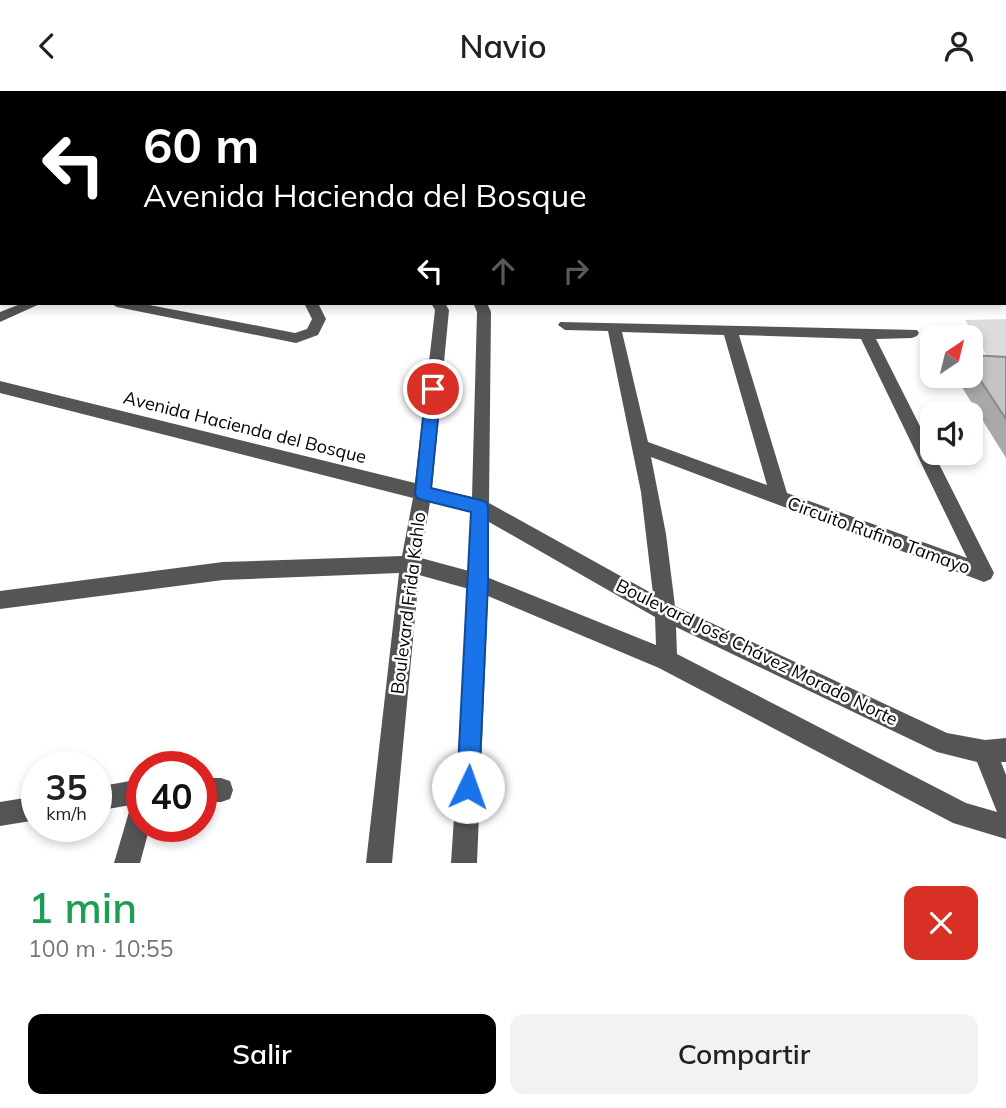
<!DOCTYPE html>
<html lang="es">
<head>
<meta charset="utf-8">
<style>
  body { margin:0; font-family:Mulish,sans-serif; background:#f2f2f2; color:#202124; height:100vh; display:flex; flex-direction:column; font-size:26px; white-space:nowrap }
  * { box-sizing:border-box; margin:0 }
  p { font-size:23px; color:#757577 }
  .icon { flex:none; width:38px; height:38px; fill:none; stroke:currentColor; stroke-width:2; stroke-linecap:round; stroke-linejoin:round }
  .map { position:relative; height:772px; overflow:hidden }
  .panel { display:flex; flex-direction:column; background:#fff; flex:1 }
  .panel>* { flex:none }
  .hud { position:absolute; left:0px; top:0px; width:1006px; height:214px; box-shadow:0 4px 10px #0003; background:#000; color:#fff; overflow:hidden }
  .needle { width:46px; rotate:35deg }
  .controls { position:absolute; left:920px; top:234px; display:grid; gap:14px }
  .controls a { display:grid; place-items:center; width:63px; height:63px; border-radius:14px; background:#fff; box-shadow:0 4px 10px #0003; font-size:35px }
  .speed { position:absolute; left:21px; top:660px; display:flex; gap:14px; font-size:35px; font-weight:700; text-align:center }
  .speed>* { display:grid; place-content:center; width:91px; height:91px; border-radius:50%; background:#fff; box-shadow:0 4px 10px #0003; line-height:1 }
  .speed small { font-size:18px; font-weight:400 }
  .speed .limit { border:10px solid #d22; background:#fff; color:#111 }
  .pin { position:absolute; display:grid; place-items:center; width:60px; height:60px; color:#fff; margin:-30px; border:4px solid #fff; border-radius:50%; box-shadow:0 2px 7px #0007 }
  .me { position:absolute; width:77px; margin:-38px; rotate:3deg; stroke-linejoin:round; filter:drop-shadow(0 0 5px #0008) }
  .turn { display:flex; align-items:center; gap:24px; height:147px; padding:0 28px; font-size:32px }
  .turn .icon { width:91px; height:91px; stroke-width:2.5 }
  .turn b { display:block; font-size:49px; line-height:60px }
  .lanes { display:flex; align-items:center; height:66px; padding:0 28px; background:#0003; justify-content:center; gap:35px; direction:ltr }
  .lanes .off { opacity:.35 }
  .round { display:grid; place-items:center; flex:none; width:74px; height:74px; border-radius:14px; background:#f2f2f2 }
  .summary { display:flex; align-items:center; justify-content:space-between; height:119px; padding:0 28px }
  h1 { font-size:42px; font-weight:600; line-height:52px; color:#1e9e55 }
  .action { display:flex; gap:14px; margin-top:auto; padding:14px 28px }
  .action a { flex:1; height:80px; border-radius:14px; background:#000; color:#fff; font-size:28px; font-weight:600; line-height:80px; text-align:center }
  .action a+a { background:#f2f2f2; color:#202124 }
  header { display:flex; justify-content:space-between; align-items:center; height:91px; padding:0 28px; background:#fff; font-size:32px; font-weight:600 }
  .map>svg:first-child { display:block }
</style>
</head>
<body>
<header><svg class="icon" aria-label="back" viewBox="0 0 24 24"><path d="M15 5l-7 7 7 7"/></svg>Navio<svg class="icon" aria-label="person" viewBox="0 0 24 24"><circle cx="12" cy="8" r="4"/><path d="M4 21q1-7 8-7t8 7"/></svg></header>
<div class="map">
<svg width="1006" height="772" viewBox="0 0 1006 772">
  <rect width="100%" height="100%" fill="#fff"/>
  <path fill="#dcdcdc" d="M1006 228V276H994L965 229Z"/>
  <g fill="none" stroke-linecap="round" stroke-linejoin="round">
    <defs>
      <path id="major" d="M321 0H331L332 2H322Z
        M371 0H381L382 2H372Z
        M831 0H841L843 2H833Z
        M1004 122H1006V130L1004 129Z
        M1004 155H1006V163H1004Z"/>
    </defs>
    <use href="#major" stroke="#dbdbdb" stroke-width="2"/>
    <path fill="#555" fill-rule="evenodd" d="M153 0H167L151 2Z
      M228 0H238L239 2H229Z
      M486 0H504L484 2Z
      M737 0H747L749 2H739Z
      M861 0H872L874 2H863Z
      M940 0H951L953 2H942Z
      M1004 32H1006V39H1004Z
      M0 43H2L0 50Z
      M1004 89H1006V96H1004Z
      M0 90H2L0 97Z
      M2 151V159L0 160V152Z
      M23 212H42L0 231V221Z
      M110 212H139L295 242 307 238 312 228 304 212H318L326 228 318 244 296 252 117 216Z
      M431 212H445L449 219 432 397 472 406 477 221 473 212H487L491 221 489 412 653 503 641 401 608 240 565 239 558 234 560 231 917 239 919 242 917 245 912 247 876 248 991 476 994 482 991 488 984 491 651 366 666 443 675 515 947 642 985 649 1006 647V671H1001L1006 684V748L953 732 659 577 488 505 477 772H451L469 498 419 484 392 772H366L399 482 223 489 0 518V500L223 471 402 465 413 407 0 302V290L415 392 435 219ZM622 241 724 244 767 394 648 351ZM739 244 861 248 967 467 787 402ZM430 411 471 421 469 480 421 467ZM489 431 655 526 656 554 489 487ZM676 536 937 661 977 671 997 721 966 712 677 563Z
      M201 687H221L230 690 233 699 230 708 221 711H201Z
      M142 688V735H150L140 772H114L131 714 96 720V696Z
      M37 705V729L0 735V711Z"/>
    <use href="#major" fill="#000" fill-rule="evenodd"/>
  </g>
  <path fill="#a9a9a9" d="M971 264 1006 266V367L955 285H971Z"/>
  <path fill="#c4c4c4" stroke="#898989" stroke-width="2" d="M971 264 1006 266V328L971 275Z"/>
  <path fill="#1a73e8" stroke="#114b97" stroke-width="2" d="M433 292 441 298 431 397 480 409 486 411 488 416V492L479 696 476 703 468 707 460 703 457 696 471 421 423 409 417 407 415 402 426 298Z"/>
  <g text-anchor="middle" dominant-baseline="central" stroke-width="5" stroke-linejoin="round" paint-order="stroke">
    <g font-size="18" fill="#000" stroke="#fff">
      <text transform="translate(245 336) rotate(14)">Avenida Hacienda del Bosque</text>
      <text transform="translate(879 444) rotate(20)">Circuito Rufino Tamayo</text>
      <text transform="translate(408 512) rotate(-83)">Boulevard Frida Kahlo</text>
      <text transform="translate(757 561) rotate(26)">Boulevard José Chávez Morado Norte</text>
    </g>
  </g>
</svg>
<div class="controls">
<a><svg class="needle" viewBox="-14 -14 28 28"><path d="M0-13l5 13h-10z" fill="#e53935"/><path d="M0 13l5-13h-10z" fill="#757577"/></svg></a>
<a><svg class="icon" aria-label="sound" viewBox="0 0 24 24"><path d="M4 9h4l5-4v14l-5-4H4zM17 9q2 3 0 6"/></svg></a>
</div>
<div class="speed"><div>35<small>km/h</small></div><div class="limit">40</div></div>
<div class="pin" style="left:433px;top:298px;background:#d93025"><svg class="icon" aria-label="arrive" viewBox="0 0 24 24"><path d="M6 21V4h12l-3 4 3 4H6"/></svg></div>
<svg class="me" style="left:468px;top:696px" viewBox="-20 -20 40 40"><circle r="19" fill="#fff"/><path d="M0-13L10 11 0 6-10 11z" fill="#1a73e8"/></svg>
<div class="hud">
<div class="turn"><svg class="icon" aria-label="left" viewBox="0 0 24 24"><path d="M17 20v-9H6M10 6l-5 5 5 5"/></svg><div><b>60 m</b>Avenida Hacienda del Bosque</div></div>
<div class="lanes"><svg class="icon" aria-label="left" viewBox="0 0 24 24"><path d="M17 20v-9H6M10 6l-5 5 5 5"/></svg><svg class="icon off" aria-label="ahead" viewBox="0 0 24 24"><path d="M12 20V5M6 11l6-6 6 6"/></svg><svg class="icon off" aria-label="right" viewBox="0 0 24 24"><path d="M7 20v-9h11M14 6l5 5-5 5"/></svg></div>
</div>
</div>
<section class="panel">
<div class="summary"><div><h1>1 min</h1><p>100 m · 10:55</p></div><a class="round" style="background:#d93025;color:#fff"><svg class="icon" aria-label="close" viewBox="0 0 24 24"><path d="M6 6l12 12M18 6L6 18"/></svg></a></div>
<div class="action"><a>Salir</a><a>Compartir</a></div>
</section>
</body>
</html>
